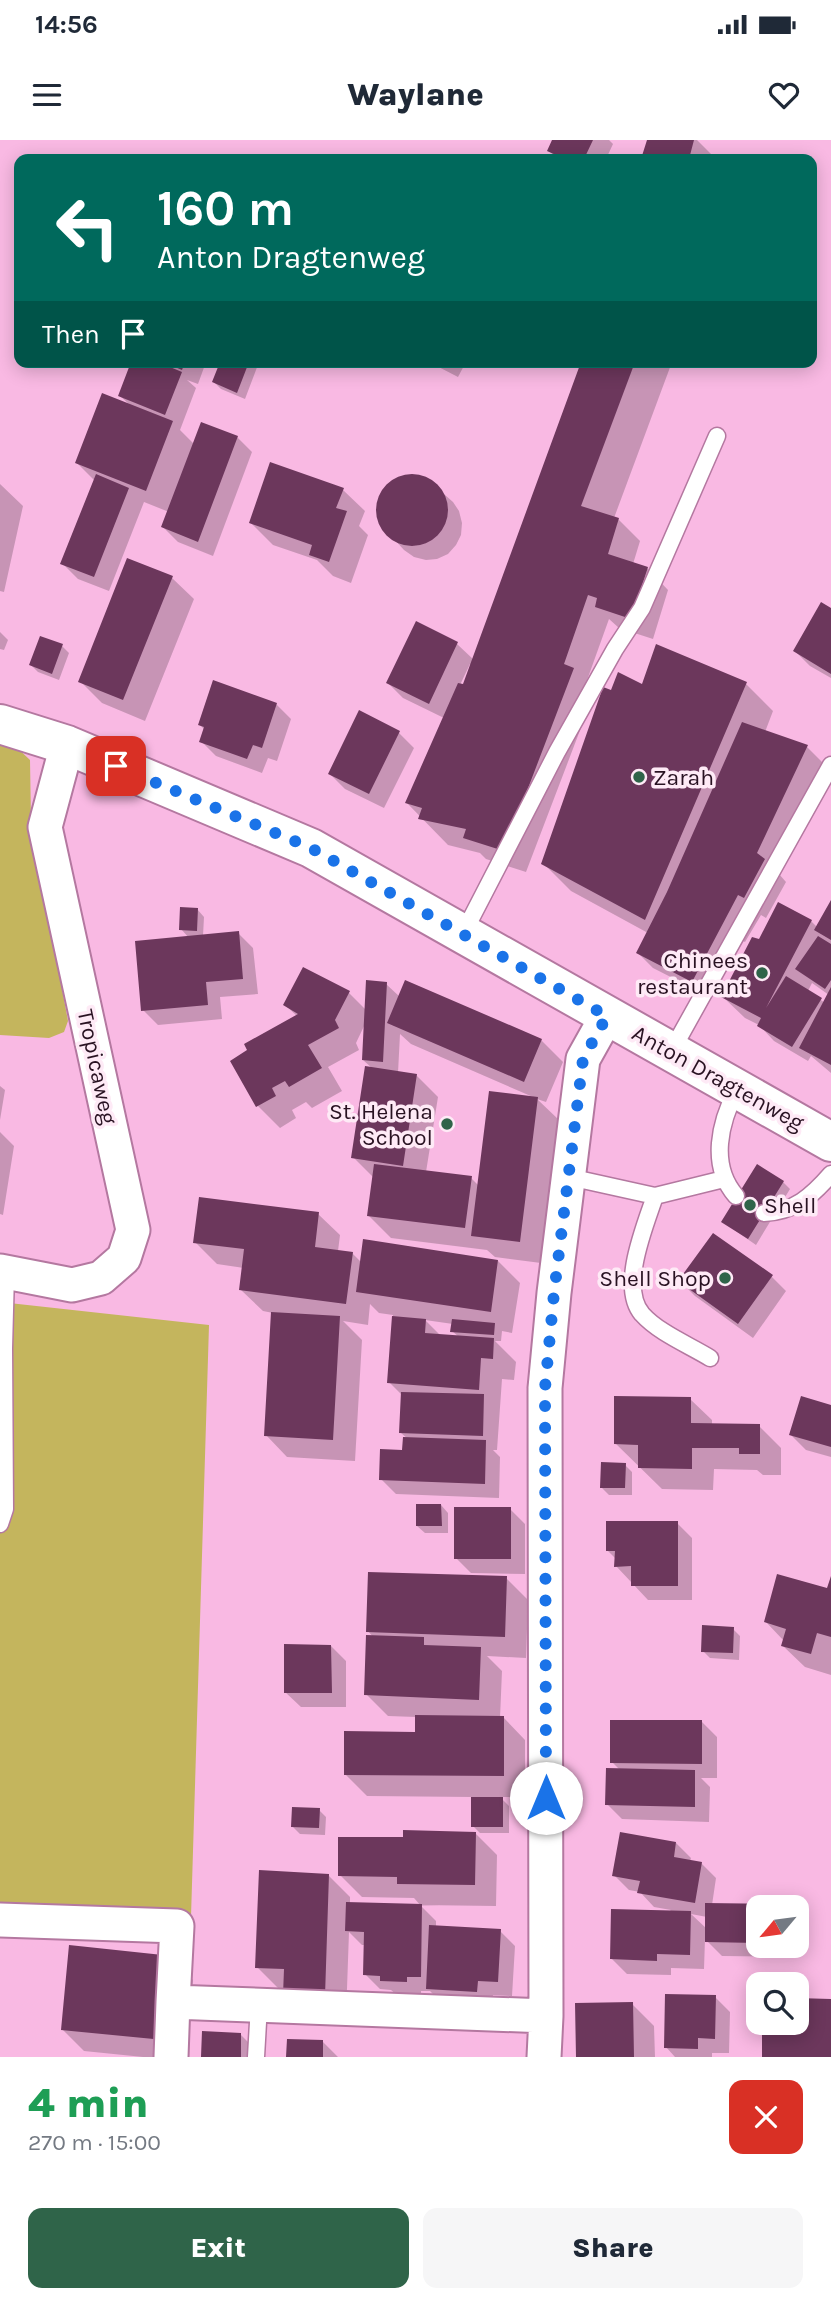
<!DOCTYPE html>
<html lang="en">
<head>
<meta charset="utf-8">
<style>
  body { margin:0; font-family:Karla,sans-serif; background:#f6f6f7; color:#1f2937; height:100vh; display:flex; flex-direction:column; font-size:26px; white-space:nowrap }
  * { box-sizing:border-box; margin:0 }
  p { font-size:23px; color:#747a83 }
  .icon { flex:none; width:38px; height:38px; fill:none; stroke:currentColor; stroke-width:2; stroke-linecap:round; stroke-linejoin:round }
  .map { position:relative; height:1917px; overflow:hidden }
  .panel { display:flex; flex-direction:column; background:#fff; flex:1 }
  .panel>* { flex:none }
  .hud { position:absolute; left:14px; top:14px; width:803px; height:214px; border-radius:14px; box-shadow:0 4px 18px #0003; background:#00695c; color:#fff; overflow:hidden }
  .needle { width:46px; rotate:241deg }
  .tools { position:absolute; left:746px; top:1755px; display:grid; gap:14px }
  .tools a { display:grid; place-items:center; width:63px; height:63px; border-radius:14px; background:#fff; box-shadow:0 4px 18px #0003; font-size:35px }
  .pin { position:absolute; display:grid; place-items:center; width:60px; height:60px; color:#fff; margin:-30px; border-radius:14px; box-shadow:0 4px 10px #0006 }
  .me { position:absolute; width:77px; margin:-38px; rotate:0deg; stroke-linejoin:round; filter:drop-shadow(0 0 5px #0008) }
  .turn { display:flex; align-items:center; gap:24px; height:147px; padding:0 28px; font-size:32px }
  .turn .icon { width:91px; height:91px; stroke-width:2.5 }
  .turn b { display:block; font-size:49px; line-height:60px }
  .then { display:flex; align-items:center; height:66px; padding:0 28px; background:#0003; gap:14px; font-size:26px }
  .round { display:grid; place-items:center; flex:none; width:74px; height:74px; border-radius:14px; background:#f6f6f7 }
  .summary { display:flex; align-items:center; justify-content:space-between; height:119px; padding:0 28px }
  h1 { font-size:42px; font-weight:800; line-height:52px; color:#1e9e55 }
  .cta { display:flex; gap:14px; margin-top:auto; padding:14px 28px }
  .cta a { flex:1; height:80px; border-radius:14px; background:#2f6449; color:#fff; font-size:28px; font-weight:800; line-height:80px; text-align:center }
  .cta a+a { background:#f6f6f7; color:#1f2937 }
  .status { display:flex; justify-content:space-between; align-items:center; height:49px; padding:0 35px; background:#fff; direction:ltr }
  .status svg { height:19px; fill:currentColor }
  header { display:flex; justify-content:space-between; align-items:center; height:91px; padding:0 28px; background:#fff; font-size:32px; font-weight:800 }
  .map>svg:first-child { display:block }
</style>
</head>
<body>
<div class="status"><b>14:56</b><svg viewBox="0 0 49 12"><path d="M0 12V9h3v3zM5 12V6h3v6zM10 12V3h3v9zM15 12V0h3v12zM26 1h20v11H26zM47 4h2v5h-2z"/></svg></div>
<header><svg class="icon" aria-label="menu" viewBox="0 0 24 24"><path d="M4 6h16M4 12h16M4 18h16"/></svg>Waylane<svg class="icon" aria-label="heart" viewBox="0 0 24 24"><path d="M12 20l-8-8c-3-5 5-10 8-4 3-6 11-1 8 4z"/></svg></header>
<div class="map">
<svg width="831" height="1917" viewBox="0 0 831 1917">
  <rect width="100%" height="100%" fill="#f9b9e3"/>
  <path fill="#c4b55d" d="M0 598 13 604 30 620 31 681 68 881 64 892 49 898 0 895Z
    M0 1162 209 1185 191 1777 0 1771Z"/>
  <path fill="#0003" fill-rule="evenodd" d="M554 0H609L613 4 606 19H558L549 11Z
    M649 0H697L716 19H643Z
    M154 222H206L198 244 187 240 196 248 180 290 194 304 237 297 252 312 213 416 178 402 163 387 169 372 144 362 109 451 78 439 63 424 95 341 77 323 130 265 120 256Z
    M222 222H259L245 259 221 249 214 242Z
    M429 222H466L458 237Z
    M583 222H672L614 378 618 379 640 401 633 424 647 428 668 450 653 499 619 488 609 479 586 543 595 551 526 732 486 719 480 713 448 705 407 663 444 578 403 558 388 543 417 484 457 504 474 520ZM470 524 472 525 465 546 460 545Z
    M407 336 428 340 453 362 459 371 462 383 461 395 456 405 448 414 437 419 426 420 414 417 404 410 382 386 378 375 381 354 388 345Z
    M0 344 23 366 4 452 0 451Z
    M343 350 365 371 359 386 368 395 351 443 333 436 317 420 273 405 251 383Z
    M172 438 194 459 145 581 102 563 80 541Z
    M831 470V538L810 526 795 511Z
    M0 492 8 500 4 510 0 509Z
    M62 506 69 513 59 540 38 532 31 525Z
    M746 544 773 571 765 592 807 607 828 628 779 734 786 742 766 778 761 775 745 802 737 798 708 856 653 828 638 813 648 793 571 751 543 723 612 552 643 546Z
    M276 564 291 579 277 621 268 618 262 633 216 616 201 601 205 590 200 585Z
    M360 573 399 593 414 608 384 668 345 649 330 634Z
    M831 764V933L811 916 808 921 774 901 759 885 745 878 723 857 759 801 811 781 817 787ZM812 843 829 855 825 863 808 851Z
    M197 769 204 777 203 796 238 793 253 808 258 854 220 857 222 879 158 885 143 870 189 798 181 789Z
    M386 844 400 857 541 900 563 922 546 962 537 959 559 980 541 1123 495 1117 487 1110 391 1098 369 1076 374 1038 353 1017 373 929 363 920 365 884 356 903 359 910 328 927 342 951 312 968 306 962 292 970 296 978 280 988 258 966 297 876 285 865 349 853 366 870ZM400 894 411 904 533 957 479 1046 471 1038 426 1032 438 957 416 935 398 933Z
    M0 946 5 950 0 980Z
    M0 992 14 1006 3 1075 0 1074Z
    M783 1042 790 1049 756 1105 723 1082Z
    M318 1074 340 1095 338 1111 352 1113 362 1123 498 1121 520 1143 512 1193 502 1191 501 1201H495L516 1222 514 1240 502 1239 497 1310H493L500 1317 499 1358 396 1354 381 1339 404 1312 408 1299 401 1293 402 1255 389 1242 393 1175 379 1173 370 1164 368 1185 343 1181 362 1200 355 1321 287 1317 266 1295 273 1173 263 1171 241 1150 244 1128 217 1124 195 1102ZM425 1180 453 1184 452 1191 459 1197 441 1196Z
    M771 1136 786 1151 753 1198 695 1156 680 1141Z
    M690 1259 712 1280V1285L759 1286 781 1308V1335H763L757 1330 714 1329 713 1350 662 1349 615 1303Z
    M831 1267V1317L806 1310 791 1295Z
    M625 1325 632 1332V1355H609L602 1348Z
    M441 1365 448 1373V1393H425L417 1386Z
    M510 1369 525 1384V1434L471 1433 456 1418Z
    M677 1383 692 1398V1460H648L616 1426V1419L608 1411Z
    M506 1438 528 1460 526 1518 487 1516 502 1531 500 1578H504L525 1600V1657H500L509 1666V1693H480L473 1686 472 1657 367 1656 345 1634 416 1594V1577L388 1576 366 1554 373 1497 368 1491Z
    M831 1439V1535L805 1527 783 1506 784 1501 766 1482 828 1451Z
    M733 1489 740 1496 739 1520 710 1518 703 1511Z
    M331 1506 346 1521V1567H301L285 1552Z
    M702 1582 717 1597V1638H701L710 1647 709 1682 622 1679 607 1664 620 1630 612 1622Z
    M319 1670 326 1677 325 1695 300 1694 293 1687Z
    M475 1693 497 1715 496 1766 420 1765 436 1781V1787L500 1791 515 1806 512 1856 493 1855 492 1866 442 1863 430 1851H421V1856L397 1855 391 1850 380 1849 365 1834 366 1805H362L349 1792 346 1877 285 1849H279L257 1827 328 1735 350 1757V1763L421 1766 414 1758 362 1757 340 1735 404 1699Z
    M676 1703 691 1718 690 1721 701 1723 716 1738 712 1765 779 1766 780 1768H758V1806H793V1817L722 1816 705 1799 704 1829 671 1828V1835L627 1834 612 1819 671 1770 654 1767 640 1752 629 1750 614 1735ZM691 1774 707 1777V1789Z
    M171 1818 193 1840 185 1917H143L84 1911 62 1889Z
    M715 1857 730 1872 729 1913H712V1917H675L666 1907Z
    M632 1864 654 1886 655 1917H578Z
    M241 1895 256 1910V1917H203Z
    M323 1902 338 1917H288Z"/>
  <path fill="#6c375c" d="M552 0H593L584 19H565L547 11Z
    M647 0H694L689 19H641Z
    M131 222H158L182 232 165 275 118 256Z
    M163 222H185L182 230Z
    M220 222H249L237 253 212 242Z
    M581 222H635L581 366 619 378 608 414 648 427 631 479 595 467 597 458 588 455 564 524 574 528 504 711 463 698 466 689 418 679 422 668 405 663 458 543 463 544Z
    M102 253 173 281 146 351 75 323Z
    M201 282 238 296 198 402 161 387Z
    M270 322 344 348 336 368 347 371 329 422 309 415 312 405 249 383Z
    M96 334 129 348 94 437 60 424Z
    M376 370a36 36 0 1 1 72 0a36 36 0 1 1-72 0Z
    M127 418 173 436 123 560 78 542Z
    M821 462 831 468V534L793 511Z
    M416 481 458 502 429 564 386 543Z
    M40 496 63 504 52 534 29 525Z
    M656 504 747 542 645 780 541 724 603 547 611 550 618 532 642 544Z
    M213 540 277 563 262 608 253 605 247 619 199 602 204 587 198 585Z
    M359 570 400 591 369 654 328 634Z
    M742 582 808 605 757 713 765 719 744 758 738 755 692 842 636 813 667 752Z
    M831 760V800L814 790Z
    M778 762 812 780 766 868 786 836 822 858 792 907 757 886 761 878 721 857 752 797 759 799Z
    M180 767 198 768 197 791 179 790Z
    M239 791 243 839 206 842 208 865 141 871 135 801Z
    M818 796 831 804V840L825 849 795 829Z
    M303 827 350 851 335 880 339 888 308 905 322 928 289 947 285 941 272 948 276 956 256 967 230 921 247 910 244 904 298 874 283 865Z
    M366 840 387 842 383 922 362 920Z
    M405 840 542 899 524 942 387 883Z
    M831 847V925L799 908Z
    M365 926 417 934 403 1026 351 1018Z
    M489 951 538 957 520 1102 471 1096Z
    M374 1024 472 1036 465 1088 367 1076Z
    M757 1024 784 1041 748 1099 721 1082Z
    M199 1057 319 1072 315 1107 353 1112 346 1164 239 1150 244 1109 193 1103Z
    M713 1093 773 1135 738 1184 678 1141Z
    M363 1099 498 1120 491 1172 356 1152Z
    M271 1172 340 1176 333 1300 264 1296Z
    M392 1176 426 1179 425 1193 494 1198 493 1219 481 1218 479 1250 387 1243Z
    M452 1179 495 1183 494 1195 450 1192Z
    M401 1252 484 1254 483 1296 399 1293Z
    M614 1256 691 1257V1283L760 1284V1314H739V1308H692V1329L638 1328V1305L614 1304Z
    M801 1256 831 1265V1307L789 1295Z
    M403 1297 486 1300 485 1344 379 1340 380 1309 402 1310Z
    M601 1322 626 1323 625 1348H600Z
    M416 1364H441L442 1386H416Z
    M454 1367H511V1419H454Z
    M606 1381H678V1446H631V1426L614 1427 615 1411H606Z
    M368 1432 507 1436 505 1497 366 1492Z
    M777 1434 827 1448 831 1436V1497L817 1493 811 1514 781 1506 786 1489 764 1482Z
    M702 1485 734 1487 733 1513 701 1512Z
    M366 1495 424 1497V1505L481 1507 479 1560 364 1555Z
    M284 1504 331 1505 332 1553H284Z
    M415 1575 504 1576V1636L344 1635V1591L415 1592Z
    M610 1580H702V1624L610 1623Z
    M606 1628 695 1630V1667L605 1665Z
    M471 1657H503V1687H471Z
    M292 1667 320 1668 319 1688 291 1687Z
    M403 1690 476 1692 475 1745 397 1744V1737L338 1736V1697H403Z
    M620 1692 676 1702 674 1717 702 1722 695 1763 637 1753 640 1741 612 1736Z
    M259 1730 329 1734 325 1856 283 1855 284 1829 255 1828Z
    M346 1762 422 1764 421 1837H407V1842L380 1841V1836L363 1835 364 1792 345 1791Z
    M705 1763 779 1764V1768H758V1803L705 1802Z
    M611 1769 691 1771 690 1815 657 1814V1821L610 1819Z
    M429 1785 501 1789 498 1842 478 1841 477 1852 426 1849Z
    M69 1805 172 1816 164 1900 61 1890Z
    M665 1854 716 1855 715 1899 698 1898V1909L664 1908Z
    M796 1858 831 1859V1917H762V1883H796Z
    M633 1862 634 1917H576L575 1863Z
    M202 1891 241 1893V1917H201Z
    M287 1899 323 1900V1917H286Z"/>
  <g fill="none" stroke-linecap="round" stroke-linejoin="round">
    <defs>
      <path id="lane" d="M463 794 557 612 615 509 642 468 717 296
        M671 912 831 625
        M569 1037 655 1056 724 1039
        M655 1056C645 1086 619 1147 642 1174 659 1193 689 1205 710 1218
        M736 1056C709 1025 720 982 737 949
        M764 1073C794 1072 812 1056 831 1034
        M0 1384 5 1369 4 1208 6 1133
        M256 1917 259 1865"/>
      <path id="street" d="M0 1131 72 1145 101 1138 124 1118 133 1090 45 687 67 605
        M0 1780 177 1786 173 1862
        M171 1917 173 1862 546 1876
        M544 1917 546 1876 545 1248 554 1153 583 919 607 876"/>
      <path id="secondary" d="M0 584 67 605 311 708 831 1002"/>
    </defs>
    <use href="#lane" stroke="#b478a0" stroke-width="19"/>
    <use href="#street" stroke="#b478a0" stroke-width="37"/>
    <use href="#secondary" stroke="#b478a0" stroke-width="42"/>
    <use href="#lane" stroke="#fff" stroke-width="16"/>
    <use href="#street" stroke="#fff" stroke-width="33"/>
    <use href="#secondary" stroke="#fff" stroke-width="38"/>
  </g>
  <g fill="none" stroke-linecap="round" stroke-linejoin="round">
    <path stroke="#1a73e8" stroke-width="12" stroke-dasharray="0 21.6" d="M116 626 311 708 607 876 583 919 554 1153 545 1248 546 1658"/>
  </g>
  <g fill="#2f6449" stroke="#feeaf6" stroke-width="2.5">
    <circle cx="639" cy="637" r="7"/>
    <circle cx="762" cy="833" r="7"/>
    <circle cx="447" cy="984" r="7"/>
    <circle cx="750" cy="1065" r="7"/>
    <circle cx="725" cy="1138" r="7"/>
  </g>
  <g text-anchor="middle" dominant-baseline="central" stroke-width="7" stroke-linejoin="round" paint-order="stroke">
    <g font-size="23" fill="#291222" stroke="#feeaf6" text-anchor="end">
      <text x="653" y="637" text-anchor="start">Zarah</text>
      <text x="748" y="820">Chinees<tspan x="748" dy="26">restaurant</tspan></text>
      <text x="433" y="971">St. Helena<tspan x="433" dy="26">School</tspan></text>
      <text x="764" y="1065" text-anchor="start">Shell</text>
      <text x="711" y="1138">Shell Shop</text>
    </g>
    <g font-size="23" fill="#291222" stroke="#feeaf6">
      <text transform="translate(97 927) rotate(78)">Tropicaweg</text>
      <text transform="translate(718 938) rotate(29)">Anton Dragtenweg</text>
    </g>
  </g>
</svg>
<div class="tools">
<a><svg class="needle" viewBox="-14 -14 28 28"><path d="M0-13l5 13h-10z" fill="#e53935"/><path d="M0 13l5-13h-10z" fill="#747a83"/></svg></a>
<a><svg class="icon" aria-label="search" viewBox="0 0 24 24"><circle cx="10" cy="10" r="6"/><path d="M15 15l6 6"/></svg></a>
</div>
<div class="pin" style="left:116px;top:626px;background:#d93025"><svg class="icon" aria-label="arrive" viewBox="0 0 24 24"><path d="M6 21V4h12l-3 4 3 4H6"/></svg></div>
<svg class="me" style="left:546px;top:1658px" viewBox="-20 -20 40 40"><circle r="19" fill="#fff"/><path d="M0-13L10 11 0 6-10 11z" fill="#1a73e8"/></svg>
<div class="hud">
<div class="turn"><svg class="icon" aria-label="left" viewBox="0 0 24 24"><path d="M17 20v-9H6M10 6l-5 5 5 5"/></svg><div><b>160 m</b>Anton Dragtenweg</div></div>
<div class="then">Then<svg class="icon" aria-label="arrive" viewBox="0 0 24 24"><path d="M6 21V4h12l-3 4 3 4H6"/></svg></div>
</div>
</div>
<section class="panel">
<div class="summary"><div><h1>4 min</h1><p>270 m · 15:00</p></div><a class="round" style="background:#d93025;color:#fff"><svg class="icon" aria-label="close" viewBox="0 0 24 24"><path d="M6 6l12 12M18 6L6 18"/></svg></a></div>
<div class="cta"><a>Exit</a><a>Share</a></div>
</section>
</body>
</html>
